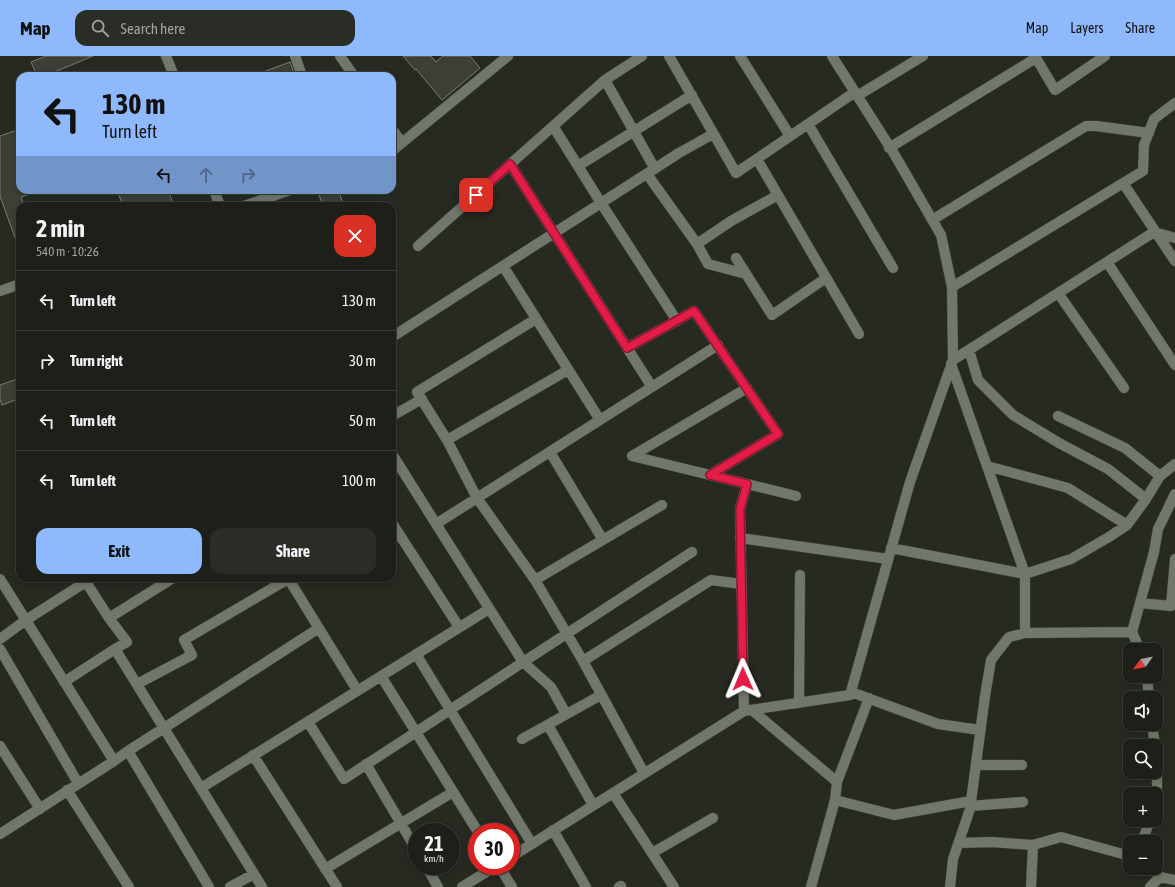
<!DOCTYPE html>
<html lang="en">
<head>
<meta charset="utf-8">
<style>
  body { margin:0; font-family:"Asap Condensed",sans-serif; background:#292d26; color:#f1f3f6; height:100vh; display:flex; flex-direction:column; font-size:15px; white-space:nowrap }
  * { box-sizing:border-box; margin:0 }
  p { font-size:13px; color:#a0a3a2 }
  .icon { flex:none; width:22px; height:22px; fill:none; stroke:currentColor; stroke-width:2; stroke-linecap:round; stroke-linejoin:round }
  .map { position:relative; flex:1; overflow:hidden }
  .sheet { position:absolute; left:16px; top:146px; width:380px; height:380px; display:flex; flex-direction:column; background:#1c2019; border-radius:12px; box-shadow:0 2px 6px #0003,0 0 0 1px #3a3e38 }
  .sheet>* { flex:none }
  .banner { position:absolute; left:16px; top:16px; width:380px; height:122px; border-radius:12px; box-shadow:0 2px 6px #0003,0 0 0 1px #3a3e38; background:#8eb9fc; color:#111; overflow:hidden }
  .needle { width:26px; rotate:237deg }
  .buttons { position:absolute; left:1123px; top:587px; display:grid; gap:8px }
  .buttons a { display:grid; place-items:center; width:40px; height:40px; border-radius:8px; background:#1c2019; box-shadow:0 2px 6px #0003,0 0 0 1px #3a3e38; font-size:20px }
  .speed { position:absolute; left:408px; top:767px; display:flex; gap:8px; font-size:20px; font-weight:700; text-align:center }
  .speed>* { display:grid; place-content:center; width:52px; height:52px; border-radius:50%; background:#1c2019; box-shadow:0 2px 6px #0003,0 0 0 1px #3a3e38; line-height:1 }
  .speed small { font-size:10px; font-weight:400 }
  .speed .limit { border:6px solid #d22; background:#fff; color:#111 }
  .pin { position:absolute; display:grid; place-items:center; width:34px; height:34px; color:#fff; margin:-17px; border-radius:8px; box-shadow:0 2px 6px #0006 }
  .me { position:absolute; width:44px; margin:-22px; rotate:359deg; stroke-linejoin:round; filter:drop-shadow(0 0 3px #0008) }
  .turn { display:flex; align-items:center; gap:14px; height:84px; padding:0 20px; font-size:18px }
  .turn .icon { width:52px; height:52px; stroke-width:2.5 }
  .turn b { display:block; font-size:28px; line-height:34px }
  .lanes { display:flex; align-items:center; height:38px; padding:0 20px; background:#0003; justify-content:center; gap:20px; direction:ltr }
  .lanes .off { opacity:.35 }
  .round { display:grid; place-items:center; flex:none; width:42px; height:42px; border-radius:12px; background:#292d26 }
  .head { display:flex; align-items:center; justify-content:space-between; height:68px; padding:0 20px }
  h1 { font-size:24px; font-weight:700; line-height:30px }
  .primary-button { display:flex; gap:8px; margin-top:auto; padding:8px 20px }
  .primary-button a { flex:1; height:46px; border-radius:12px; background:#8eb9fc; color:#111; font-size:16px; font-weight:700; line-height:46px; text-align:center }
  .primary-button a+a { background:#292d26; color:#f1f3f6 }
  ul { padding:0; list-style:none }
  li { display:flex; align-items:center; gap:12px; height:60px; padding:0 20px; border-top:1px solid #3a3e38 }
  li div { flex:1 }
  li b { display:block; font-size:15px }
  li em { font-style:normal }
  header { display:flex; align-items:center; gap:24px; box-sizing:border-box; height:56px; padding:0 20px; background:#8eb9fc; color:#111 }
  header strong { font-size:19px }
  nav { display:flex; gap:22px; margin-inline-start:auto; font-size:14px }
  .search { width:280px; height:36px; background:#292d26; display:flex; align-items:center; gap:10px; box-sizing:border-box; padding:0 14px; border-radius:12px; color:#a0a3a2; font-size:15px }
  .map>svg:first-child { display:block }
</style>
</head>
<body>
<header>
<strong>Map</strong>
<div class="search"><svg class="icon" aria-label="search" viewBox="0 0 24 24"><circle cx="10" cy="10" r="6"/><path d="M15 15l6 6"/></svg>Search here</div>
<nav><a>Map</a><a>Layers</a><a>Share</a></nav>
</header>
<div class="map">
<svg width="1175" height="831" viewBox="0 0 1175 831">
  <rect width="100%" height="100%" fill="#262a21"/>
  <path fill="#3b3f35" stroke="#787c72" d="M46 0H93L45 20H37L31 6Z
    M403 0H431L436 6 443 0H470L480 12 442 44 416 13 415 14Z
    M290 6 295 20H255V19Z
    M20 73V134H38V135L21 141 24 150H20V193H19L0 140V80Z
    M117 134H168L174 150H123Z
    M333 134H338L344 150H323L319 139Z
    M20 322V342L2 349 0 343V329Z"/>
  <g fill="none" stroke-linecap="round" stroke-linejoin="round">
    <defs>
      <path id="minor" d="M166 0 174 20
        M295 0 302 20
        M340 0 354 20
        M669 0 736 117 855 36
        M740 0 790 80
        M605 24 655 113
        M857 40 923 0
        M808 68 893 212
        M553 70 601 147 677 265
        M392 73 402 87
        M889 92 1036 2 1055 34 1105 0
        M392 95 508 0
        M757 103 859 278
        M510 108 652 331
        M578 110 692 39
        M647 118 697 188 708 208 746 218
        M1123 127 1175 205
        M214 134 220 150
        M244 150 290 134
        M932 164 1086 70H1096L1149 77
        M697 188 731 165 778 139
        M418 190 605 24 642 0
        M736 202 772 259 826 222
        M1107 206 1175 309
        M503 210 600 364
        M952 231 1143 115 1144 89 1154 63 1175 47
        M0 235 20 228
        M1058 237 1124 332
        M536 263 417 336 447 384 568 314
        M392 281 679 97 713 78
        M627 292 694 255 778 378 710 419
        M969 294 978 324 1013 359 1059 387 1108 413 1146 443
        M953 304 1154 176 1175 182
        M951 308 1025 518V577
        M747 332 632 400 796 440
        M392 360 422 343
        M1058 360 1125 392 1160 420
        M447 384 477 442 535 524
        M550 396 603 484
        M392 398 523 606 551 631 566 658
        M987 410 1068 432 1127 469
        M392 467 459 571
        M436 468 718 289
        M740 482 888 503
        M891 492 1025 518 1071 503 1109 481 1127 469 1146 443 1160 420 1175 408
        M288 522 357 634
        M0 523 114 705
        M86 526 109 562 127 586 115 593 262 831
        M1140 547 1171 550 1175 503
        M109 562 173 522
        M1132 576 1154 496 1158 473 1175 438
        M0 583 26 564 92 522
        M0 593 78 727
        M416 598 532 788
        M583 605 535 524 662 449
        M381 620 478 776
        M1147 620 1149 642
        M64 626 115 593
        M137 628 192 599 184 584 288 523
        M851 636 938 668 980 674
        M799 647 800 519
        M752 654 837 726
        M744 655 740 453 747 428
        M308 666 344 723 692 496
        M1152 668 1155 690
        M548 669 593 749
        M522 683 601 639
        M0 690 40 753
        M128 695 209 831
        M253 699 337 831
        M1156 700 1157 710V743L1156 747
        M366 708 417 795
        M976 709H1022
        M644 717 583 605 711 524 741 528
        M201 732 489 553
        M67 734 129 831
        M613 737 674 831
        M835 744 894 759 971 745
        M970 750 1023 746
        M553 774 586 831
        M0 778 114 705 128 695 164 672 319 572
        M1142 786 1150 764
        M959 787 992 786 1033 789 1061 781 1130 800
        M652 797 713 762
        M511 801 744 655 850 639 910 426 953 304 952 231 941 179 893 96 832 0
        M426 810 438 831
        M499 810 512 831
        M1152 812 1160 821
        M325 813 453 736
        M230 831 254 818
        M462 831 496 810
        M619 831 621 830
        M811 831 835 744 837 726 869 642
        M950 831 953 803 970 753 985 640 991 604 1009 581 1025 577 1132 576 1140 594
        M1031 831 1033 789
        M1150 831 1160 821 1175 824"/>
    </defs>
    <use href="#minor" stroke="#42463f" stroke-width="11"/>
    <use href="#minor" stroke="#72776c" stroke-width="10"/>
  </g>
  <g fill="none" stroke-linecap="round" stroke-linejoin="round">
    <defs>
      <path id="route" d="M476 139 510 108 627 292 694 255 778 378 710 419 747 428 740 453 743 623"/>
    </defs>
    <use href="#route" stroke="#92132f" stroke-width="10"/>
    <use href="#route" stroke="#e11d48" stroke-width="7"/>
  </g>
</svg>
<div class="buttons">
<a><svg class="needle" viewBox="-14 -14 28 28"><path d="M0-13l5 13h-10z" fill="#e53935"/><path d="M0 13l5-13h-10z" fill="#a0a3a2"/></svg></a>
<a><svg class="icon" aria-label="sound" viewBox="0 0 24 24"><path d="M4 9h4l5-4v14l-5-4H4zM17 9q2 3 0 6"/></svg></a>
<a><svg class="icon" aria-label="search" viewBox="0 0 24 24"><circle cx="10" cy="10" r="6"/><path d="M15 15l6 6"/></svg></a>
<a>+</a>
<a>−</a>
</div>
<div class="speed"><div>21<small>km/h</small></div><div class="limit">30</div></div>
<div class="pin" style="left:476px;top:139px;background:#d93025"><svg class="icon" aria-label="arrive" viewBox="0 0 24 24"><path d="M6 21V4h12l-3 4 3 4H6"/></svg></div>
<svg class="me" style="left:743px;top:623px" viewBox="-20 -20 40 40"><path d="M0-17L14 15 0 8-14 15z" fill="#e11d48" stroke="#fff" stroke-width="4"/></svg>
<div class="banner">
<div class="turn"><svg class="icon" aria-label="left" viewBox="0 0 24 24"><path d="M17 20v-9H6M10 6l-5 5 5 5"/></svg><div><b>130 m</b>Turn left</div></div>
<div class="lanes"><svg class="icon" aria-label="left" viewBox="0 0 24 24"><path d="M17 20v-9H6M10 6l-5 5 5 5"/></svg><svg class="icon off" aria-label="ahead" viewBox="0 0 24 24"><path d="M12 20V5M6 11l6-6 6 6"/></svg><svg class="icon off" aria-label="right" viewBox="0 0 24 24"><path d="M7 20v-9h11M14 6l5 5-5 5"/></svg></div>
</div>
<section class="sheet">
<div class="head"><div><h1>2 min</h1><p>540 m · 10:26</p></div><a class="round" style="background:#d93025;color:#fff"><svg class="icon" aria-label="close" viewBox="0 0 24 24"><path d="M6 6l12 12M18 6L6 18"/></svg></a></div>
<ul>
<li><svg class="icon" aria-label="left" viewBox="0 0 24 24"><path d="M17 20v-9H6M10 6l-5 5 5 5"/></svg><div><b>Turn left</b></div><em>130 m</em></li>
<li><svg class="icon" aria-label="right" viewBox="0 0 24 24"><path d="M7 20v-9h11M14 6l5 5-5 5"/></svg><div><b>Turn right</b></div><em>30 m</em></li>
<li><svg class="icon" aria-label="left" viewBox="0 0 24 24"><path d="M17 20v-9H6M10 6l-5 5 5 5"/></svg><div><b>Turn left</b></div><em>50 m</em></li>
<li><svg class="icon" aria-label="left" viewBox="0 0 24 24"><path d="M17 20v-9H6M10 6l-5 5 5 5"/></svg><div><b>Turn left</b></div><em>100 m</em></li>
</ul>
<div class="primary-button"><a>Exit</a><a>Share</a></div>
</section>
</div>
</body>
</html>
